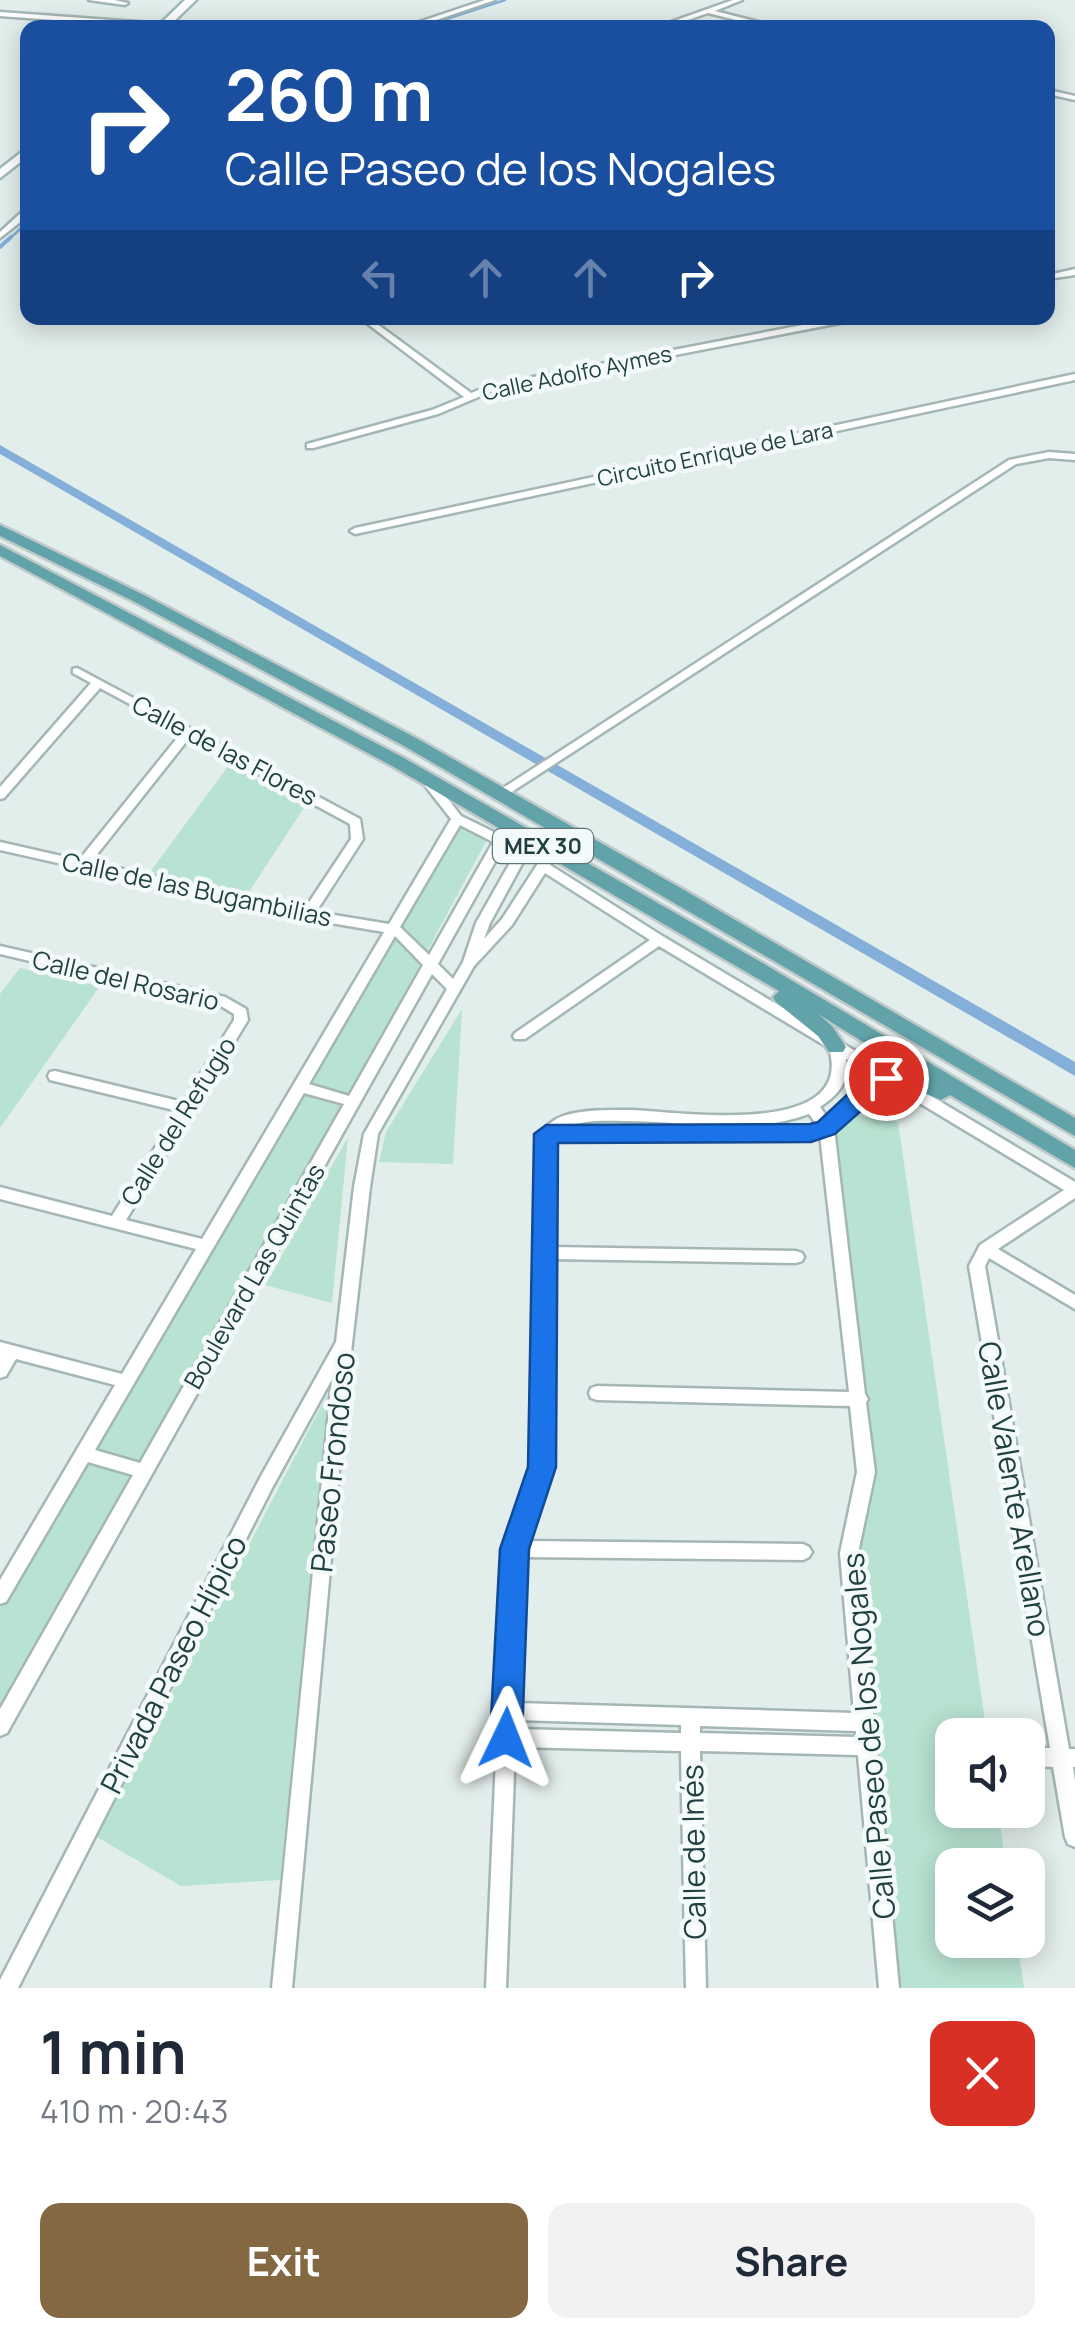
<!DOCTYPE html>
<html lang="en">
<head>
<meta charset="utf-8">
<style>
  body { margin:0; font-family:Manrope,sans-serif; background:#f2f2f3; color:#1f2937; height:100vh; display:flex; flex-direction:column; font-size:38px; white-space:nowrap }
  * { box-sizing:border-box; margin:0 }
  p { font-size:32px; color:#747a83 }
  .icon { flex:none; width:55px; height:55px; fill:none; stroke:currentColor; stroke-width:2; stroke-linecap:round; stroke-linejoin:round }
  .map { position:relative; height:1988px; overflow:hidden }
  .details { display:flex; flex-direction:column; background:#fff; flex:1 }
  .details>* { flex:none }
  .top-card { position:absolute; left:20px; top:20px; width:1035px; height:305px; border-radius:20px; box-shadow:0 5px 25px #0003; background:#1a4fa0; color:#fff; overflow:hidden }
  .buttons { position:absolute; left:935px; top:1718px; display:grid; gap:20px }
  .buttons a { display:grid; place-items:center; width:110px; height:110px; border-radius:20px; background:#fff; box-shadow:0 5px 25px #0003; font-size:50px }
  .pin { position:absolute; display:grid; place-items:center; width:85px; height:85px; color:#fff; margin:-42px; border:5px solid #fff; border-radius:50%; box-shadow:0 2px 10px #0007 }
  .me { position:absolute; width:110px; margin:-55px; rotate:2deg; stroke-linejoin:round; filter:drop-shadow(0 0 8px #0008) }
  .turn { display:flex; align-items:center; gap:35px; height:210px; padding:0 40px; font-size:45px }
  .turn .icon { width:130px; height:130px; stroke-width:2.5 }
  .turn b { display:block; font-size:70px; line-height:85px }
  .lanes { display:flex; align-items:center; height:95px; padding:0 40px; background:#0003; justify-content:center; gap:50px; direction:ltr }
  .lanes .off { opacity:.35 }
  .round { display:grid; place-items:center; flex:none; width:105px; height:105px; border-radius:20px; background:#f2f2f3 }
  .overview { display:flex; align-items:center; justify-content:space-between; height:170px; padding:0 40px }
  h1 { font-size:60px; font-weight:700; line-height:75px }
  .action { display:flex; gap:20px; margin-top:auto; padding:20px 40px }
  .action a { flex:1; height:115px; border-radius:20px; background:#846841; color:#fff; font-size:40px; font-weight:700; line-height:115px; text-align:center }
  .action a+a { background:#f2f2f3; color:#1f2937 }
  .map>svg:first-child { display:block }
</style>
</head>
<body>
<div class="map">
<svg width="1075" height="1988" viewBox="0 0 1075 1988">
  <rect width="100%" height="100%" fill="#e2eeec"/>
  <path fill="#b8e2d1" d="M229 765 305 806 247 895 150 872Z
    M459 825 488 838 348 1098 0 1718V1608Z
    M20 968 100 986 0 1128V994Z
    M462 1009 453 1164 379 1162 386 1132Z
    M849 1109 864 1117 898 1122 987 1735H952V1810H998L1006 1865H952V1940H1017L1024 1988H893L852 1553 870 1471 830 1128Z
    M348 1137 332 1303 265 1285Z
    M328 1393 280 1880 181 1886 97 1837Z"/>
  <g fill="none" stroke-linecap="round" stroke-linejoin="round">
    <path stroke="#83afd9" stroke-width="2.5" d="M419 28 505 0
      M8 240 28 222"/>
    <path stroke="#83afd9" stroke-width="4" d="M0 247 11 237"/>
    <path fill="#83afd9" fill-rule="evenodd" d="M0 445 1075 1062V1076L0 454Z"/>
    <defs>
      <path id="street" d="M89 0H114L128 3 125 5Z
        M485 0H495L413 28H401Z
        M733 0H742L715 11 782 28H768L708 13 665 28H654Z
        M0 12 151 23 154 25 151 27 0 16Z
        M1048 90 1075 96V100L1048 94Z
        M25 209H28V216L0 238V232Z
        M1075 269V275L1048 279V275Z
        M360 318H369L471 393 492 385 839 318H854L850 321 495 390 438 414 313 448H307V444L432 410 464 397Z
        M1075 374V380L355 534 350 531 355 528Z
        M1049 452 1075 454V460L1049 458 1016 464 507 795H499L497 792 1009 460Z
        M77 668 360 819 363 839 316 912 389 924 451 819 419 778 425 774 429 775 461 816 498 834 505 823 509 822 515 826 438 964 453 979 463 962 476 923 524 838 526 835H534L536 838 490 923 484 939 502 919 548 848H556L558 851 550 865 664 937 1075 1182V1198L998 1249 1075 1295V1309L989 1258 985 1266 1069 1749H1075V1767H1073L1075 1781V1847L1068 1844 1065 1837 1053 1767 1028 1766V1748H1050L969 1266 980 1245 1064 1190 888 1084 871 1095 834 1128 865 1394 868 1399 866 1403 875 1472 858 1553 899 1988H879L858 1755 700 1751 706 1988H686L681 1751 515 1747 506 1988H486L505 1549 533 1467 539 1134C545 1127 554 1119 563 1116 585 1109 611 1110 633 1110 680 1112 856 1139 829 1048L659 946 525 1039H515L513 1036 515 1033 650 940 545 873 512 925 474 966 378 1134 370 1187 345 1404 292 1988H272L332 1379 272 1488 18 1988H0V1980L260 1478 336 1342 354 1187 364 1134 447 989 432 974 7 1733 0 1736V1709L133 1475 88 1462 6 1602 0 1604V1580L115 1385 16 1359 6 1376 0 1378V1342L122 1374 196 1249 0 1199V1187L112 1216 178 1111 50 1080 48 1076 50 1072 55 1071 183 1102 234 1020V1014L221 1006 0 954V946L225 997 246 1009 248 1020 126 1220 202 1239 384 932 307 919 0 850V842L79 860 182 732 100 688 4 798 0 799V787L91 683 73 673V669ZM190 737 350 824 351 839 304 910 91 862ZM460 825 493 842 429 955 400 927ZM395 936 423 965 349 1096 309 1084ZM846 1059 877 1077 861 1088 828 1118 820 1107C838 1095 850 1082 846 1059ZM304 1093 344 1104 140 1463 95 1450ZM809 1114 817 1125 810 1128 564 1129C582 1119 605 1121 625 1121 685 1121 751 1136 809 1114ZM820 1135 849 1392 597 1386 591 1388 589 1393 591 1398 597 1400 850 1406 857 1472 840 1553 854 1713 517 1703 523 1557 803 1560 809 1557 812 1552 809 1547 803 1544 525 1541 551 1467 552 1259 796 1263 802 1261 804 1257 802 1253 796 1251 552 1247 553 1139 811 1138ZM516 1720 681 1725V1733L516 1729ZM700 1726 856 1731V1737L700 1733Z"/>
      <path id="secondary" d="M185 0H196L167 28H156Z
        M28 147V156L0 178V169Z"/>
      <path id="primary" d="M0 525 144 595 416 738 684 890 1075 1118V1136L404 746 133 601 0 536Z
        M0 545 404 758 766 965 1075 1150V1168L950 1095 941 1100 902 1084 880 1083 877 1078 880 1073C892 1069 904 1069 915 1074L818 1014 832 1026 846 1047 843 1052H829L818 1036 776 1002 773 997 779 991 392 766 0 556Z"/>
    </defs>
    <use href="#street" stroke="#a4b6b5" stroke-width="5"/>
    <use href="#secondary" stroke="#9fbbba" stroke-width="5"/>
    <use href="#primary" stroke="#c0c9ca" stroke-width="5"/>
    <use href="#street" fill="#fff" fill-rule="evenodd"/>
    <use href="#secondary" fill="#fff" fill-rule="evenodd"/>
    <use href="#primary" fill="#61a3a9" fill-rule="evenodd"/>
  </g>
  <path fill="#1a73e8" stroke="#114b97" stroke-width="2.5" d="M886 1070 895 1072 898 1078 835 1134 811 1142 558 1143 556 1467 529 1549 522 1738 517 1748 506 1753 495 1748 490 1738 500 1549 528 1467 534 1134 546 1125 810 1124 818 1122 864 1079Z"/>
  <g text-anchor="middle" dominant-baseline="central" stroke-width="9" stroke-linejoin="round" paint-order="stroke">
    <g font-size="22" fill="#1f3f41" stroke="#f3faf9">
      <text transform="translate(577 373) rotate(-12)">Calle Adolfo Aymes</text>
      <text transform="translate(715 454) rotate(-12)">Circuito Enrique de Lara</text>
    </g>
    <rect fill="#f3faf9" stroke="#5f7778" stroke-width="2.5" x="493" y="829" width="100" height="34" rx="8"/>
    <g font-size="22" font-weight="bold" fill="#1f3f41">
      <text x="543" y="846">MEX 30</text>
    </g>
    <g font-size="25" fill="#1f3f41" stroke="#f3faf9">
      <text transform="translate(225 750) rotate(28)">Calle de las Flores</text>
      <text transform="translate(197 889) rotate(12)">Calle de las Bugambilias</text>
      <text transform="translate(126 980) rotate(13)">Calle del Rosario</text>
      <text transform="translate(178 1121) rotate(-58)">Calle del Refugio</text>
      <text transform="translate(254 1276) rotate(-60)">Boulevard Las Quintas</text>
    </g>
    <g font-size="30" fill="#1f3f41" stroke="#f3faf9">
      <text transform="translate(332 1462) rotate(-84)">Paseo Frondoso</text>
      <text transform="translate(1015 1489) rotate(80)">Calle Valente Arellano</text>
      <text transform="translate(173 1664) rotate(-63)">Privada Paseo Hípico</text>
      <text transform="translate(868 1736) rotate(-95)">Calle Paseo de los Nogales</text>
      <text transform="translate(693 1852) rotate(-91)">Calle de Inés</text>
    </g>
  </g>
</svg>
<div class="buttons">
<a><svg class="icon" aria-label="sound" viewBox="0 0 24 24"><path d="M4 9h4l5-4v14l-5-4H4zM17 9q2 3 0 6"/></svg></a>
<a><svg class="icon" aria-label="layers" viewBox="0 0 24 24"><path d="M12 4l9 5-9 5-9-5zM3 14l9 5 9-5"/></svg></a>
</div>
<div class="pin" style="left:886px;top:1078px;background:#d93025"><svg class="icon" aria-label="arrive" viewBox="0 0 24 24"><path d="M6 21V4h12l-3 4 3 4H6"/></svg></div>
<svg class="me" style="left:506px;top:1738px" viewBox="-20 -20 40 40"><path d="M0-17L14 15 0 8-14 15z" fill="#1a73e8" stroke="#fff" stroke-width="4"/></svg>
<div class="top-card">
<div class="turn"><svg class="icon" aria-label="right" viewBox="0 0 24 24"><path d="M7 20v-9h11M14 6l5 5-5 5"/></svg><div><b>260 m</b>Calle Paseo de los Nogales</div></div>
<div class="lanes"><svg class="icon off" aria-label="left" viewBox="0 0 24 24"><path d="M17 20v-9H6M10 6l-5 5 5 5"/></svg><svg class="icon off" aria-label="ahead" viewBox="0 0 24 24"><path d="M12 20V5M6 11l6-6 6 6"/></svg><svg class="icon off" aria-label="ahead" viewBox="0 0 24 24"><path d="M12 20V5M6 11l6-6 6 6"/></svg><svg class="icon" aria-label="right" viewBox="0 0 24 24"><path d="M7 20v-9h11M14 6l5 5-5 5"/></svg></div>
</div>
</div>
<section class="details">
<div class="overview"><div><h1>1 min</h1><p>410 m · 20:43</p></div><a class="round" style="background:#d93025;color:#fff"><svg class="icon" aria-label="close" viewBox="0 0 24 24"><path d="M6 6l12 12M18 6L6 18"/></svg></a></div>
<div class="action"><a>Exit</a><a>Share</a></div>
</section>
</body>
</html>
